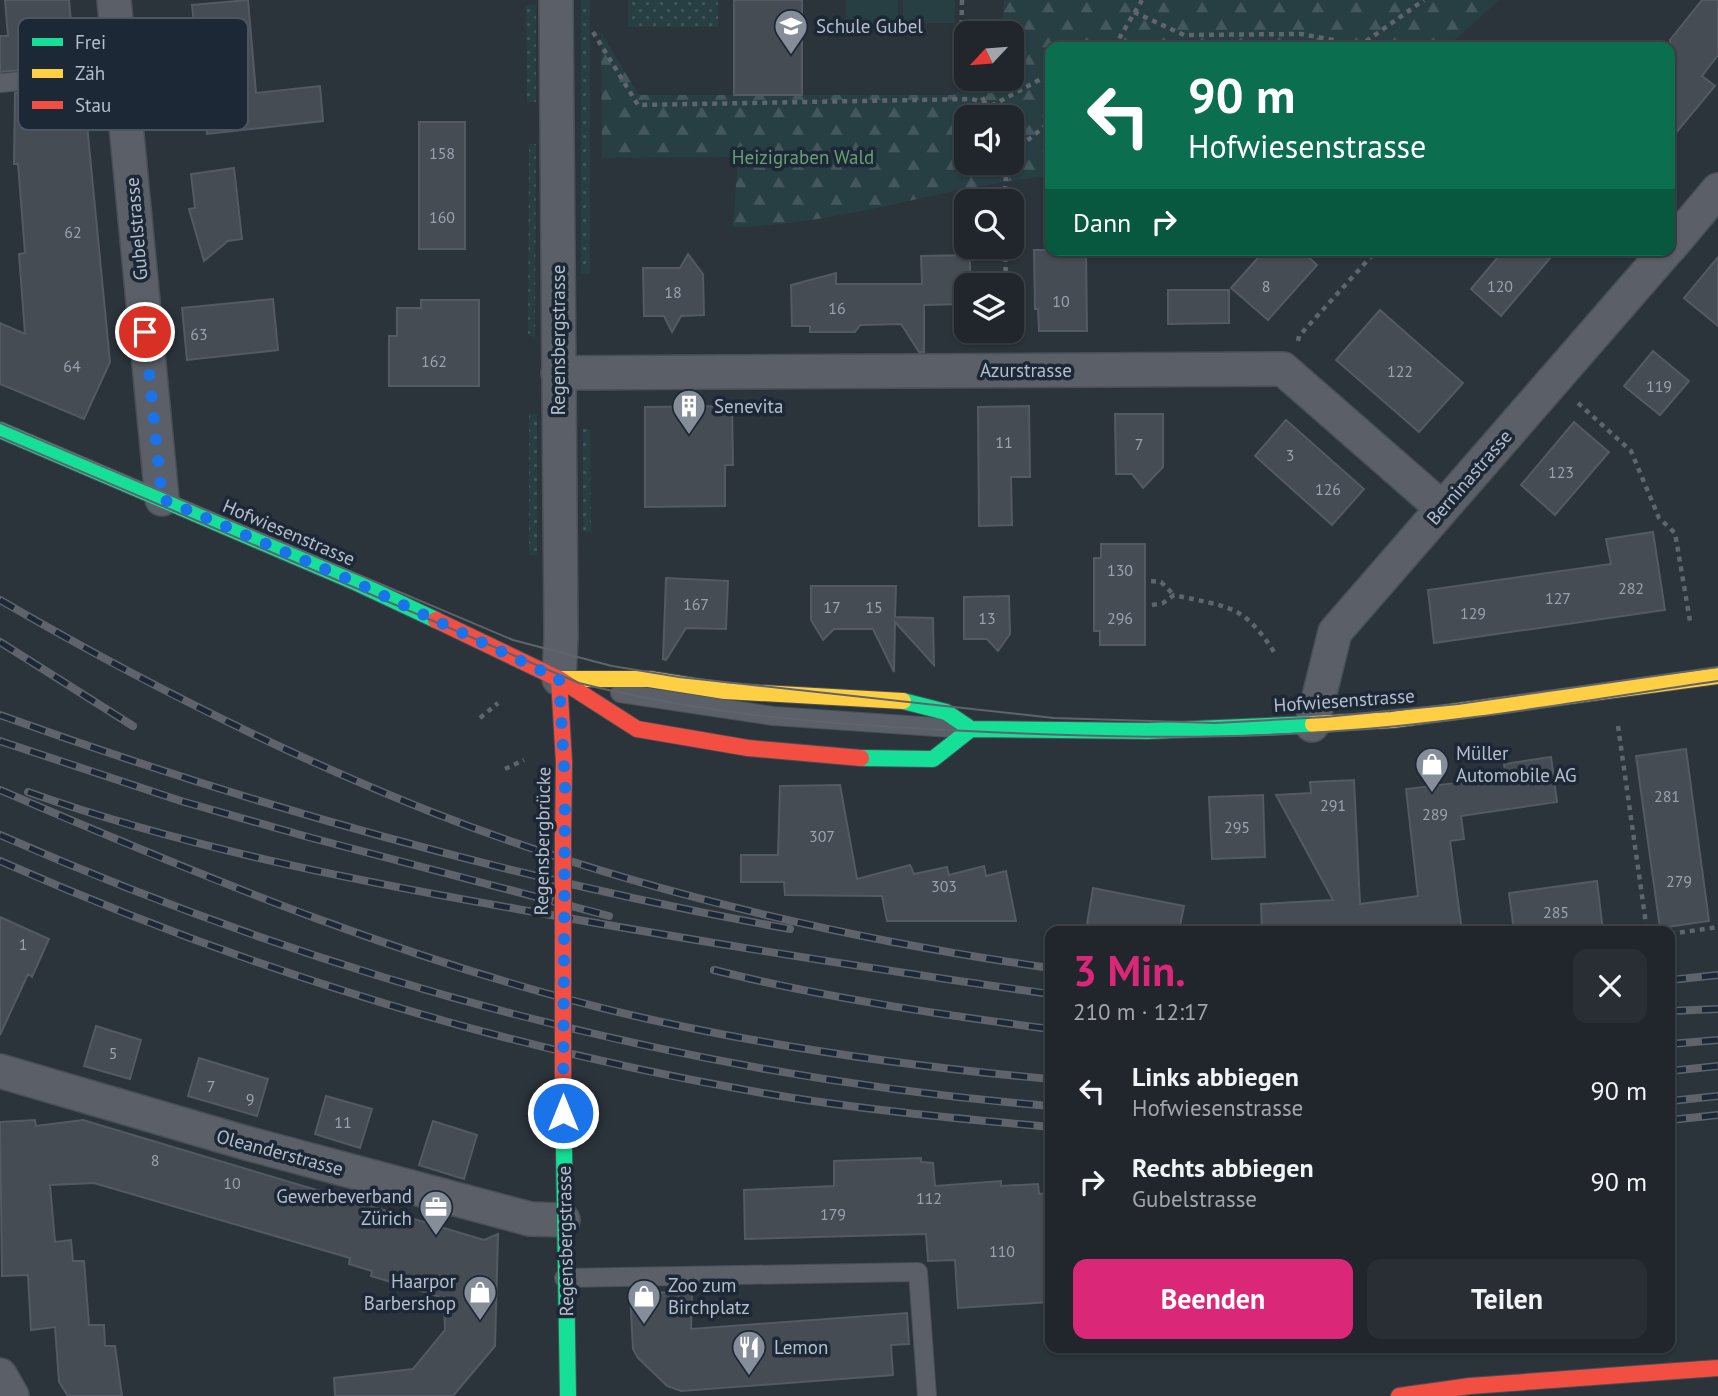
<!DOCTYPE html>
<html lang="de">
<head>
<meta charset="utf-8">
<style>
  body { margin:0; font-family:"PT Sans",sans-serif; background:#282e34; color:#f1f3f6; height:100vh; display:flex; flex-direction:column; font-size:26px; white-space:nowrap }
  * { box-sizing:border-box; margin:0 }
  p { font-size:23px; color:#a2a5a9 }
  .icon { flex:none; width:38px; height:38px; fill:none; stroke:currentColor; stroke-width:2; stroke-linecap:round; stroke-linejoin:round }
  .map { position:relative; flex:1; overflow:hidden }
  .drawer { position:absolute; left:1045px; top:926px; width:630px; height:427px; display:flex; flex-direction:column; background:#20262c; border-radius:14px; box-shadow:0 2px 5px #0004,0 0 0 2px #3d4348 }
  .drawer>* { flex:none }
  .hud { position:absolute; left:1045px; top:42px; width:630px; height:214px; border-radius:14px; box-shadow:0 2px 5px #0004,0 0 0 2px #3d4348; background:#0b6e4f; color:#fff; overflow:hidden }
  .needle { width:46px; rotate:244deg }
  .fabs { position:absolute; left:954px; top:21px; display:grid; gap:14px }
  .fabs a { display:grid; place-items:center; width:70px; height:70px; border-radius:14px; background:#20262c; box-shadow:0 2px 5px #0004,0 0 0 2px #3d4348; font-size:35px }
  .pin { position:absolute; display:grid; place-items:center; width:60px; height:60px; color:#fff; margin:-30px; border:4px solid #fff; border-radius:50%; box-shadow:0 2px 7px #0007 }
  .me { position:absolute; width:77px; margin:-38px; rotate:0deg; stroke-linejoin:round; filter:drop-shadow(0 0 5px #0008) }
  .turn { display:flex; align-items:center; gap:24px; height:147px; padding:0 28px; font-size:32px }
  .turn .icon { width:91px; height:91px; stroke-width:2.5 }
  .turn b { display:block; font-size:49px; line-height:60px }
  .then { display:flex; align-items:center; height:66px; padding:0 28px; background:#0003; gap:14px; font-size:26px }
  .round { display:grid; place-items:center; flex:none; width:74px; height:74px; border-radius:14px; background:#282e34 }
  .overview { display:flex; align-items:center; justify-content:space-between; height:119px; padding:0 28px }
  h1 { font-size:42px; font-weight:800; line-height:52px; color:#db2777 }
  .button { display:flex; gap:14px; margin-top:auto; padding:14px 28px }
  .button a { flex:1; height:80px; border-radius:14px; background:#db2777; color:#fff; font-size:28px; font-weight:800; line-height:80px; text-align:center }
  .button a+a { background:#282e34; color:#f1f3f6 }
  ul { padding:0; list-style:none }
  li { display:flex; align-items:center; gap:21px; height:91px; padding:0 28px }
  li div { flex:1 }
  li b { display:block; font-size:26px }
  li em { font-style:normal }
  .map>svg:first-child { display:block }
</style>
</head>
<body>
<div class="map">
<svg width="1718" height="1396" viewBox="0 0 1718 1396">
  <defs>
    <pattern id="grass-dots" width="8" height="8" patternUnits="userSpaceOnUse" patternTransform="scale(1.75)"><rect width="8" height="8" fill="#273e42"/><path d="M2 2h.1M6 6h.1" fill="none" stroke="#44585c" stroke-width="1.8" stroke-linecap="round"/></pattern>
    <pattern id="forest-firs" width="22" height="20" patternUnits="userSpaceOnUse" patternTransform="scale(1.75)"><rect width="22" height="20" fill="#273e42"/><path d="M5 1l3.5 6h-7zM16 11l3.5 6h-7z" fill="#44585c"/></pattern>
  </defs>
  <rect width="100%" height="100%" fill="#2b333b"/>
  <path fill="url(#grass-dots)" d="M581 0H590V274H581Z
    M628 0H718V27H628Z
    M526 5H536V102H527Z
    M529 144H536L535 339 528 334Z
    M529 414H537V555H529Z
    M583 429H590L591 532H583Z"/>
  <path fill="url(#forest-firs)" fill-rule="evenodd" d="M1004 0H1499L1447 47H1050V176C944 186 839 226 733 227L738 157 602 158 601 32 639 95H953L983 79H1012V33H1001ZM966 117H1012V163H966Z"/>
  <path fill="#273e42" d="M846 0H898V23H846Z
    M903 0H955V23H903Z"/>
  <path fill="#454c53" stroke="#535a63" stroke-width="2" d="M5 0H69L75 65 0 72V36H8Z
    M248 0 256 93 320 86 323 121 207 134 201 79 144 84 139 29 194 24 192 5Z
    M734 0H802V95H734Z
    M1702 0H1718V55L1702 76 1715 86 1670 140V40Z
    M76 88 77 104H85L110 362 84 419 0 384V323L25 334 19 254 25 253 18 164H14L15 93Z
    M419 122H465V249H419Z
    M234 168 242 239 228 241 204 261 189 209 195 208 191 174Z
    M1034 250H1086L1087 331H1039L1038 309H1035Z
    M1265 250H1301L1317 265 1268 320 1231 288Z
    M1504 250H1557L1501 316 1471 289Z
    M688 254 703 274 704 315 681 316 672 332 664 316H644L643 268H680Z
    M970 255V285H966V304L924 305V352H919L901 324 860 325 855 332H810V326H792L791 285 836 273V284H922L921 256Z
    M1718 257V326L1684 298Z
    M1168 290H1229V323L1168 324Z
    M273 299 278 350 187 360 182 308Z
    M421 300H479V386H389V336H397V308H421Z
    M1380 310 1463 383 1419 432 1336 360Z
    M1653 351 1689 381 1660 415 1624 386Z
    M732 406 733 465H725V506L645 507V407Z
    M1029 406 1030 477H1011L1012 525 979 526 978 407Z
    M1115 414H1163V467L1143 488 1132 474H1116Z
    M1286 420 1364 489 1332 525 1255 456Z
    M1574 422 1609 452 1555 515 1521 485Z
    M1653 532 1665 610 1434 643 1428 590 1611 564 1606 539Z
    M1101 544H1145V645H1100V631H1094V558H1101Z
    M666 578 728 581 726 629 686 628 666 660 663 659Z
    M811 586H896L895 617 933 618 934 665 895 622 894 672 873 629H834L823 640 811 620Z
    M1009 596 1010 634 998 651 987 639H964V597Z
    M1686 749 1709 921 1660 928 1636 756Z
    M1551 757 1557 802 1461 816 1464 839 1450 841 1462 931H1262L1261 904 1333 900 1276 795 1311 793 1310 782 1354 780 1360 904 1418 896 1406 789 1506 777 1504 764Z
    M840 785 857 879 910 865 914 874 947 867 949 875 984 866 986 876 1006 871 1016 921H887L882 896 785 895 784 882H741V855H778L780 786Z
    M1263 795 1265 857 1212 859 1209 797Z
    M1597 881 1603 931H1514L1509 893Z
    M1093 888 1184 906 1179 931H1120L1087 924Z
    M0 917 49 939 32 977 28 974 0 1035Z
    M96 1026 141 1040 130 1079 84 1066Z
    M199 1058 268 1079 257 1116 188 1096Z
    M326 1096 372 1109 360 1148 315 1134Z
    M35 1120 36 1126 83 1120 484 1240 498 1234 495 1346 453 1396H335L334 1378 413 1369 445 1330 444 1298 371 1276 372 1271 349 1264 350 1258 94 1183 50 1185 55 1242 71 1240 73 1261H84L89 1325H104L105 1346H115L122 1396H68L59 1382 55 1327 31 1330 28 1275 2 1276 0 1122Z
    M433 1121 477 1135 464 1179 419 1165Z
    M921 1158V1162L933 1163 935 1186 1001 1181V1186L1038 1184 1039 1194 1050 1193V1302L958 1308 955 1260 928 1261 926 1234 745 1239 744 1190 834 1186V1161Z
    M692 1292 691 1329 907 1313 909 1344 891 1345 893 1375 681 1391 667 1386 638 1358 633 1349 630 1293Z"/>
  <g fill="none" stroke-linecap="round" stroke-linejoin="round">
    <defs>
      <path id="lane" d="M0 83 121 72
        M620 693 773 716 951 728
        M564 1278 918 1272 927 1396"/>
      <path id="street" d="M114 0 162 499
        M556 0 561 637 559 679
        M1670 247 1718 190
        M558 373 1283 369 1442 508
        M1312 725 1335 632 1667 250
        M0 1071 246 1143 530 1219 563 1220
        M0 1375 12 1396"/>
      <path id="fast" d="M0 430 357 583 436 620
        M903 701 946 712 971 729 1148 731 1313 724
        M861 758 933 759 971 729
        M563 1087 568 1396"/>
      <path id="slow" d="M559 679H649L725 691 903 701
        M1313 724 1392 720 1718 676"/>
      <path id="jam" d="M436 620 559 679 637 729 748 748 861 758
        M559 679 564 762 563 836
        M1399 1396 1470 1386 1718 1368"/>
    </defs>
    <use href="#lane" stroke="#494f55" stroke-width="20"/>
    <use href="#street" stroke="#494f55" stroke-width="36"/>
    <use href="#fast" stroke="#494f55" stroke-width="18"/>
    <use href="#slow" stroke="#494f55" stroke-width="18"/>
    <use href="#jam" stroke="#494f55" stroke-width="18"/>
    <path stroke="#5e656c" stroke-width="4.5" stroke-dasharray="5 5" stroke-linecap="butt" d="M962 0 961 47 966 60
      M1134 12 1184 35 1301 34 1333 40 1350 47
      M593 32 638 105 972 99 993 105
      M1114 47 1142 0
      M1358 47 1424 0
      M974 79 984 101
      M995 117 993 105 1050 74
      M1012 153 1050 122
      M1004 201 1007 163
      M1005 247 1006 285
      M1298 341 1299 336 1377 250
      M1578 403 1631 451 1659 518 1675 533 1690 621
      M1151 581 1161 582 1174 595
      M1152 605 1163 603 1174 595C1230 608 1243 603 1276 655
      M480 718 498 703
      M1618 726 1647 931
      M505 769 524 760
      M1670 934 1718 927"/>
    <use href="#lane" stroke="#5b6068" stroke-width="18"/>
    <use href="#street" stroke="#5b6068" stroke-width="33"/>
    <use href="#fast" stroke="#16e098" stroke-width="16"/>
    <use href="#slow" stroke="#ffcf43" stroke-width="16"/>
    <use href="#jam" stroke="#f24e42" stroke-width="16"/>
    <path stroke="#5f646c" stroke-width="2" d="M0 423 513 640 612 666 679 677 1054 718 1215 723 1325 717 1458 704 1718 667
      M0 437 579 683C705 715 837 725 967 731 1086 737 1205 740 1324 732 1456 724 1587 700 1718 681"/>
    <defs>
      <path id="rail" d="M0 600C138 680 280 752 429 811 627 889 840 938 1050 968
        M0 642 133 726
        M0 715C256 807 522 881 790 929
        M0 741 181 801 308 837 609 916
        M0 790C210 880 423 968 648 1019 779 1048 916 1067 1050 1079
        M28 792C187 848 352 880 517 909 694 941 872 969 1050 994
        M0 835C333 981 687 1076 1050 1106
        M0 861C241 967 497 1047 757 1092 854 1109 952 1118 1050 1127
        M714 970C825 998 937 1014 1050 1029
        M1670 980 1718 975
        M1670 1011 1718 1009
        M1670 1044 1718 1040
        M1670 1071 1718 1066
        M1670 1101 1718 1096
        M1670 1120 1718 1115"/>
    </defs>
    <use href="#rail" stroke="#5f646c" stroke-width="8"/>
    <use href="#rail" stroke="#1d2837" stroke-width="5" stroke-dasharray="16" stroke-linecap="butt"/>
    <defs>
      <path id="jam-bridge" d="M563 836V1087"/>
    </defs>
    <use href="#jam-bridge" stroke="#494f55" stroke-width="18" stroke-linecap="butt"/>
    <use href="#jam-bridge" stroke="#f24e42" stroke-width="16"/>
  </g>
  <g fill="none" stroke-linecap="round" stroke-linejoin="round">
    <path stroke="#1a73e8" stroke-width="12" stroke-dasharray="0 21.6" d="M145 332 162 499 357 583 559 679 565 784 563 1113"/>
  </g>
  <defs>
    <symbol id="school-pin" viewBox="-11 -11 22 30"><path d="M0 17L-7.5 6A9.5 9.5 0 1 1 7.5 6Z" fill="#858d99" stroke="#1d2837"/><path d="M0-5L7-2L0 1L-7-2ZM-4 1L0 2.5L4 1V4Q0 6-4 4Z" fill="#fff"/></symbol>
    <symbol id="building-pin" viewBox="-11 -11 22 30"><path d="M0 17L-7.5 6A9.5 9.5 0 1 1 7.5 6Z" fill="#858d99" stroke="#1d2837"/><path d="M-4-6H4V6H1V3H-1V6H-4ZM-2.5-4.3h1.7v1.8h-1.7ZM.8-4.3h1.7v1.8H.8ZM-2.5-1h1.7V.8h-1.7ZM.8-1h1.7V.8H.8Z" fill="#fff"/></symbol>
    <symbol id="shop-pin" viewBox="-11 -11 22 30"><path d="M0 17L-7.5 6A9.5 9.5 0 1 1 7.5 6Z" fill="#858d99" stroke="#1d2837"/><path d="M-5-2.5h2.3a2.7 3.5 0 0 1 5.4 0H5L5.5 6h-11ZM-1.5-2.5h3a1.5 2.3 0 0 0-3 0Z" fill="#fff"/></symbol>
    <symbol id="office-pin" viewBox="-11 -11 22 30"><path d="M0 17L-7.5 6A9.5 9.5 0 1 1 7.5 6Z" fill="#858d99" stroke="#1d2837"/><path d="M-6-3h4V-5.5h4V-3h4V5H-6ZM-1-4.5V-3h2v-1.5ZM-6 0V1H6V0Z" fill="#fff"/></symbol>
    <symbol id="restaurant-pin" viewBox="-11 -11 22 30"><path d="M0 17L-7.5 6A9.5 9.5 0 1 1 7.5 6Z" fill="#858d99" stroke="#1d2837"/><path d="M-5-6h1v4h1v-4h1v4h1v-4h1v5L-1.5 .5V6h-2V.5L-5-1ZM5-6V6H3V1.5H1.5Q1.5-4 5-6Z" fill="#fff"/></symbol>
  </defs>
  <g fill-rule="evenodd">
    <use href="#school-pin" x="772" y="7" width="38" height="52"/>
    <use href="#building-pin" x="670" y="387" width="38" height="52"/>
    <use href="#shop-pin" x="1413" y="745" width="38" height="52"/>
    <use href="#office-pin" x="417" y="1188" width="38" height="52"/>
    <use href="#shop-pin" x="461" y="1273" width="38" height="52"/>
    <use href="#shop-pin" x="625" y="1277" width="38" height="52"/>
    <use href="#restaurant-pin" x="730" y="1328" width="38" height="52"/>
  </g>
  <g text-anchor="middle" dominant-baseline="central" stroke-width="7" stroke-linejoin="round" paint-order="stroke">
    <g font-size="16" fill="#99a2ae">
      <text x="442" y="153">158</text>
      <text x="442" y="217">160</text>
      <text x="73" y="232">62</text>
      <text x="1266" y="286">8</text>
      <text x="1500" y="286">120</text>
      <text x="673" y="292">18</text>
      <text x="1061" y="301">10</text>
      <text x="837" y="308">16</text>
      <text x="199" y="334">63</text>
      <text x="434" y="361">162</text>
      <text x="72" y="366">64</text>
      <text x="1400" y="371">122</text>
      <text x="1659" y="386">119</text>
      <text x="1004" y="442">11</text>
      <text x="1139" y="444">7</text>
      <text x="1290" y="455">3</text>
      <text x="1561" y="472">123</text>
      <text x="1328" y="489">126</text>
      <text x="1120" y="570">130</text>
      <text x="1631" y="588">282</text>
      <text x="1558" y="598">127</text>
      <text x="696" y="604">167</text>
      <text x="832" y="607">17</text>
      <text x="874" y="607">15</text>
      <text x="1473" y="613">129</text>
      <text x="987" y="618">13</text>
      <text x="1120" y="618">296</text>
      <text x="1667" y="796">281</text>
      <text x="1333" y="805">291</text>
      <text x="1435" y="814">289</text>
      <text x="1237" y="827">295</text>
      <text x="822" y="836">307</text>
      <text x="1679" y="881">279</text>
      <text x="944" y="886">303</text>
      <text x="1556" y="912">285</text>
      <text x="23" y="944">1</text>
      <text x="113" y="1053">5</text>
      <text x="211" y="1086">7</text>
      <text x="250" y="1099">9</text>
      <text x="343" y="1122">11</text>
      <text x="155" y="1160">8</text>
      <text x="232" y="1183">10</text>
      <text x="929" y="1198">112</text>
      <text x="833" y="1214">179</text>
      <text x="1002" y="1251">110</text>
    </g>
    <g font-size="19" fill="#b5becc" stroke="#1d2837" text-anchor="start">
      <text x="816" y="26">Schule Gubel</text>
      <text x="714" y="406">Senevita</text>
      <text x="1456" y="753">Müller<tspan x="1456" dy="22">Automobile AG</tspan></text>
      <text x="412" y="1196" text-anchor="end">Gewerbeverband<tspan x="412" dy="22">Zürich</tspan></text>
      <text x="456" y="1281" text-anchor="end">Haarpor<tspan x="456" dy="22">Barbershop</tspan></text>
      <text x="668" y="1285">Zoo zum<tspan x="668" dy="22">Birchplatz</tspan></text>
      <text x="774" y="1347">Lemon</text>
    </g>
    <g font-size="19" fill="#6a9e75" stroke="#1d2837">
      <text x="803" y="157">Heizigraben Wald</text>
    </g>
    <g font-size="19" fill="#b5becc" stroke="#1d2837">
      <text transform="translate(136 229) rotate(-95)">Gubelstrasse</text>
      <text transform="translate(558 340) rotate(-90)">Regensbergstrasse</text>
      <text x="1026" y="370">Azurstrasse</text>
      <text transform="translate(1469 477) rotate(-49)">Berninastrasse</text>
      <text transform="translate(289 532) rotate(23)">Hofwiesenstrasse</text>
      <text transform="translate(1344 700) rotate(-4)">Hofwiesenstrasse</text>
      <text transform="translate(542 841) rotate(-89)">Regensbergbrücke</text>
      <text transform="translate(280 1152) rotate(15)">Oleanderstrasse</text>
      <text transform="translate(565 1241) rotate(-91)">Regensbergstrasse</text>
    </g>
  </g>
  <rect x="18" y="18" width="230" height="112" rx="10" fill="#1d2837" stroke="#4b5564" stroke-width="2"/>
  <rect x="32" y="38" width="31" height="8" fill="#16e098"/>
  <rect x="32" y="69" width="31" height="9" fill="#ffcf43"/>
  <rect x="32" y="101" width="31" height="8" fill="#f24e42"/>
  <g font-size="19" fill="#b5becc">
    <text x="75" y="49">Frei</text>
    <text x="75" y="80">Zäh</text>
    <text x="75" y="112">Stau</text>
  </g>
</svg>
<div class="fabs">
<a><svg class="needle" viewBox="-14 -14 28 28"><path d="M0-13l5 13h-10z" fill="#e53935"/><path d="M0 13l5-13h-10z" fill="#a2a5a9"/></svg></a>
<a><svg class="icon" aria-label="sound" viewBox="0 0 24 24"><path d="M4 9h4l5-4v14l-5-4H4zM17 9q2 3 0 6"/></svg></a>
<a><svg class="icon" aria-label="search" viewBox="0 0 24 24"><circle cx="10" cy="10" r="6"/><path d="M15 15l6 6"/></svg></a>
<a><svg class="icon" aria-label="layers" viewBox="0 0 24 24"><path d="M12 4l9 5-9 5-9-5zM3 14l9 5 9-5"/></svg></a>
</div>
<div class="pin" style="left:145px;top:332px;background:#d93025"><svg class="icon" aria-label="arrive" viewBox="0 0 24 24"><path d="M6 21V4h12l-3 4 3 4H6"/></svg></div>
<svg class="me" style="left:563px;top:1113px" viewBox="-20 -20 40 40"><circle r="17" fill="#1a73e8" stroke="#fff" stroke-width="3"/><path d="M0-11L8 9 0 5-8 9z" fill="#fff"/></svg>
<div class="hud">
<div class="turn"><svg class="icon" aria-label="left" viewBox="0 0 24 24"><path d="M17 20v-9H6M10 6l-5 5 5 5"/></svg><div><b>90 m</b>Hofwiesenstrasse</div></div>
<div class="then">Dann<svg class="icon" aria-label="right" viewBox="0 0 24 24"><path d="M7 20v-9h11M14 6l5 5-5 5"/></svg></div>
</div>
<section class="drawer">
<div class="overview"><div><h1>3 Min.</h1><p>210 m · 12:17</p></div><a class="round"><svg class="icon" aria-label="close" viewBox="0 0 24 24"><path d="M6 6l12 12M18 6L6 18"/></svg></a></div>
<ul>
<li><svg class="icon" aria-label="left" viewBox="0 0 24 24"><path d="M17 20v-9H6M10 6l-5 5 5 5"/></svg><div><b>Links abbiegen</b><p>Hofwiesenstrasse</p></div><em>90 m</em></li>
<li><svg class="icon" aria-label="right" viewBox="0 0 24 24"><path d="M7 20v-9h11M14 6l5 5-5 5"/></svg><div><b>Rechts abbiegen</b><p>Gubelstrasse</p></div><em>90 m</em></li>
</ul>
<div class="button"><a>Beenden</a><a>Teilen</a></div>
</section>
</div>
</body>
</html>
